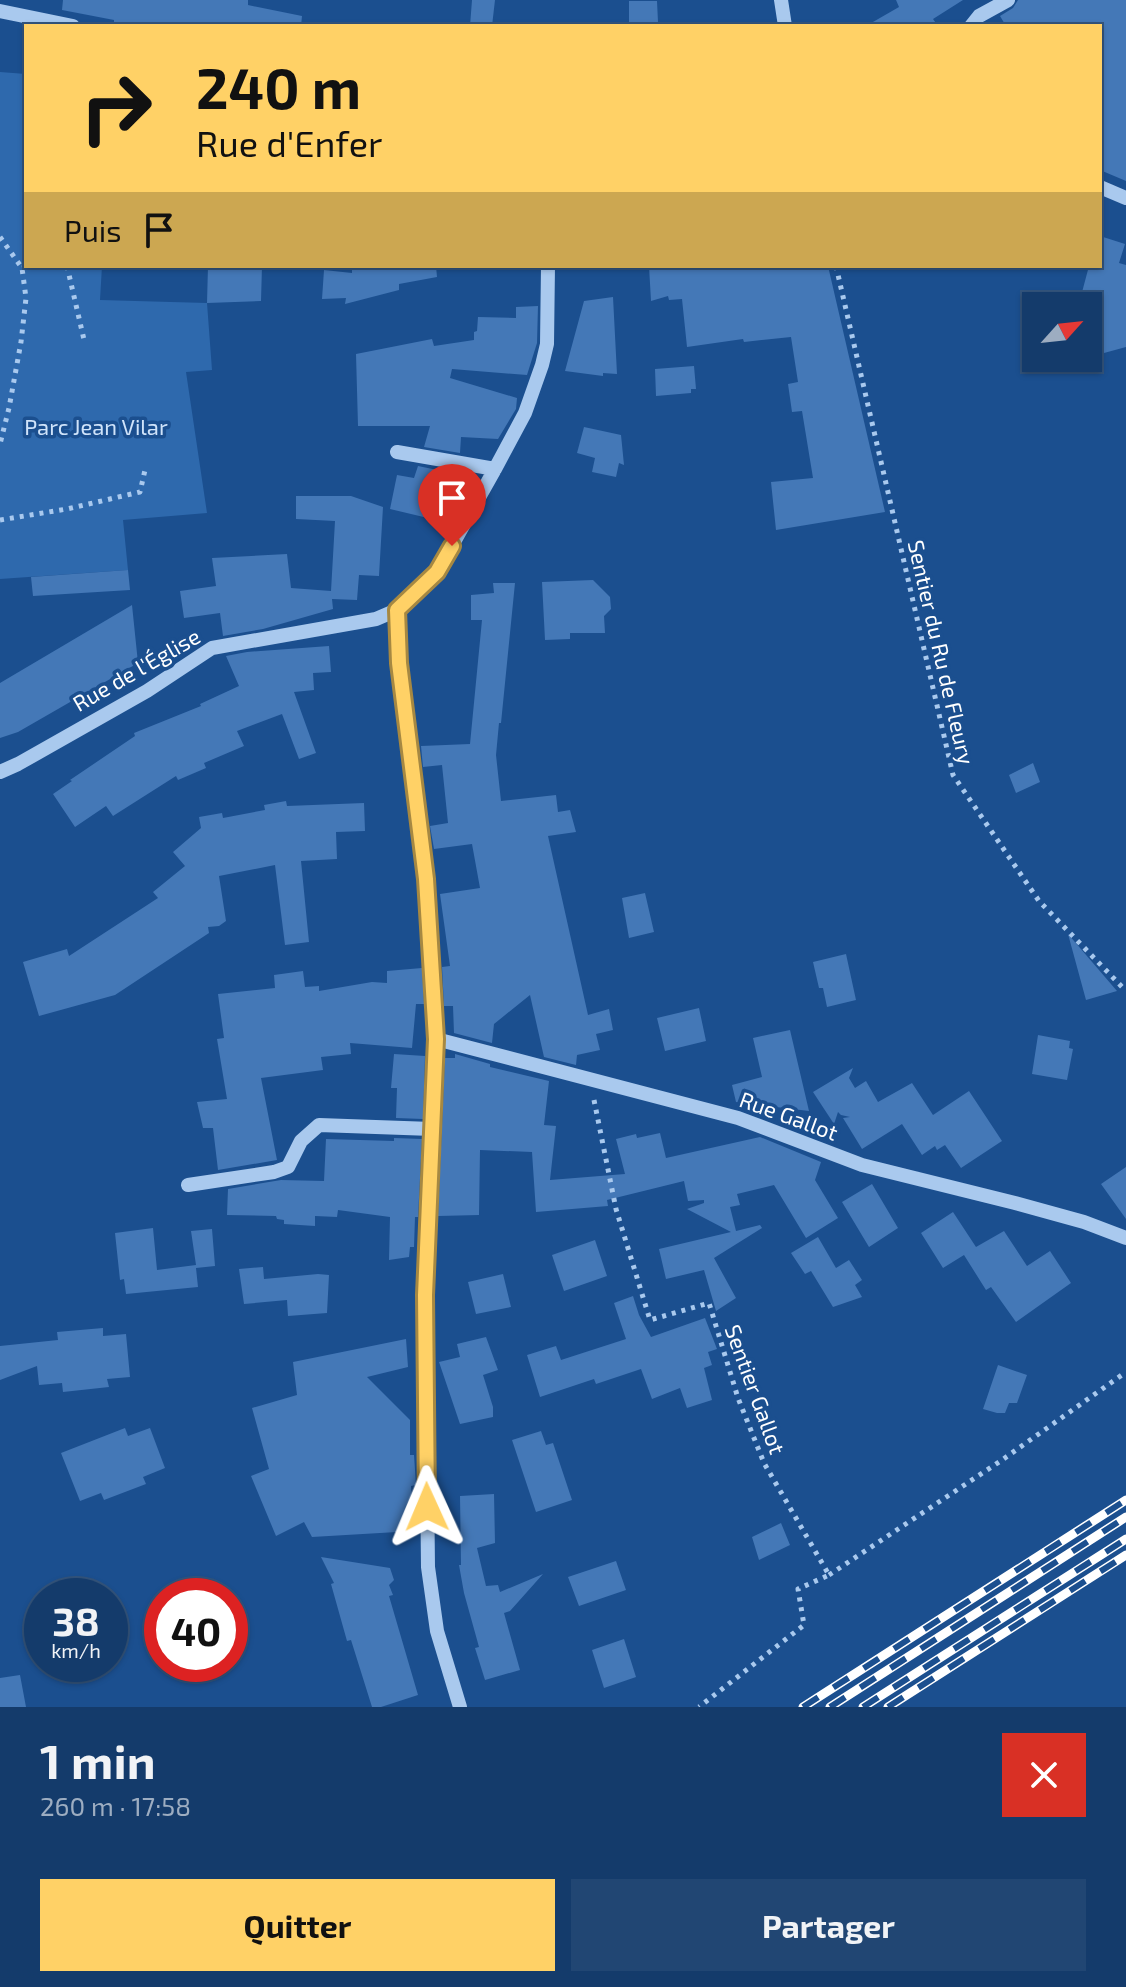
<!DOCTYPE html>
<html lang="fr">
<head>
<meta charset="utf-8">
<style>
  body { margin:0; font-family:"Exo 2",sans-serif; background:#214673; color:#f1f3f6; height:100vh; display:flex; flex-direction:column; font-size:30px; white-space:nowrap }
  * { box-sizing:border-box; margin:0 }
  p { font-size:26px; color:#9dadc1 }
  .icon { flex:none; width:44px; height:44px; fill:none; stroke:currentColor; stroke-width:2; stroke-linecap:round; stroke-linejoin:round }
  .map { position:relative; height:1707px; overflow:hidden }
  .drawer { display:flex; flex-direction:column; background:#143b6b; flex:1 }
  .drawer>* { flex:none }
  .guide { position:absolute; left:24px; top:24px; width:1078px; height:244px; border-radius:0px; box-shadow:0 2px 6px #0004,0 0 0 2px #33557e; background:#ffd166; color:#111; overflow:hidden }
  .needle { width:52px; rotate:63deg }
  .buttons { position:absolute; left:1022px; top:292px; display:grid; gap:16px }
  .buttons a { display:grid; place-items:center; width:80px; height:80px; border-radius:0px; background:#143b6b; box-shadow:0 2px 6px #0004,0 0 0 2px #33557e; font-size:40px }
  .speed { position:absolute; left:24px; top:1578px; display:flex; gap:16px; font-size:40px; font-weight:700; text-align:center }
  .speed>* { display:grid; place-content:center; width:104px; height:104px; border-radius:50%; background:#143b6b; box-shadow:0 2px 6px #0004,0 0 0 2px #33557e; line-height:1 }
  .speed small { font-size:20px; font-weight:400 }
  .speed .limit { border:12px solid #d22; background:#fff; color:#111 }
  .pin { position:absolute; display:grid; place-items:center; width:68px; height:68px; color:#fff; margin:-82px -34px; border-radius:50% 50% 50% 0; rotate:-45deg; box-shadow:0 0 8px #0007 }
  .pin .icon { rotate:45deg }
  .me { position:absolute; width:88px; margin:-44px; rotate:359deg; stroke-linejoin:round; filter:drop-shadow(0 0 6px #0008) }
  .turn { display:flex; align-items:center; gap:28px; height:168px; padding:0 40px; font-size:36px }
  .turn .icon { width:104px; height:104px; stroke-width:2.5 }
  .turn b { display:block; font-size:56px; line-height:68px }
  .then { display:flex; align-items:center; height:76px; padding:0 40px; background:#0003; gap:16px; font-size:30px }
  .round { display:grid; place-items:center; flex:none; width:84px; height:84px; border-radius:0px; background:#214673 }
  .headline { display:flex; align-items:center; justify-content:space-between; height:136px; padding:0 40px }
  h1 { font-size:48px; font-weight:700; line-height:60px }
  .button { display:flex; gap:16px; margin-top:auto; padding:16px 40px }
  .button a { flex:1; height:92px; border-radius:0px; background:#ffd166; color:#111; font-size:32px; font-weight:700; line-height:92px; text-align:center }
  .button a+a { background:#214673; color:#f1f3f6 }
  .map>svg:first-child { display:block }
</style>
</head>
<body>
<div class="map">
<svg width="1126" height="1707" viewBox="0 0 1126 1707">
  <rect width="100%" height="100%" fill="#1b4f8f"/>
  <path fill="#2e69ad" d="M0 72 26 74V266H102L100 300 207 303 212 370 186 372 207 513 123 520 128 570 0 579Z"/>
  <path fill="#4478b7" d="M63 0H248V5L302 16 301 26H128L114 24V20L62 10Z
    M472 0H495L492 26H470Z
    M896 0H963L933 19 938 26H866L899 7Z
    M1018 0H1126V181L1100 170V26H1006L1000 16 1013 8Z
    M629 1H657L658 22H629Z
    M1100 236 1125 244 1119 263 1126 265V347L1104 353 1090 298 1081 296 1089 266H1100Z
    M208 266H262L261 301 207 303Z
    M352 266H436L437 277 399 284V290L345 304 346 298 322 299 324 270 352 273Z
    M649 266H828L885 512 776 530 771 482 813 478 802 411 792 412 788 384 798 382 791 337 744 342 743 339 687 347 682 299 669 300 668 296 651 301Z
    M613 297 617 374 603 373V376L565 371 584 301Z
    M538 306 537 343 527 375 452 369 450 378 517 398 516 409 498 439 461 437 460 453 424 447 430 426H358L356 354 432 339 434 346 474 340V332L477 331 478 317 516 318V307Z
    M694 366 696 389H691V393L656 396 655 369Z
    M584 427 621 435 624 465 619 463 616 477 592 472 595 458 577 453Z
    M418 466 476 478 453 524 390 509 397 475 414 478Z
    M296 496H351L383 507 379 576 359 575 357 600 332 599 333 609 263 629 223 636 220 613 184 618 180 591 216 586 212 558 287 554 291 588 331 591 335 521 296 519Z
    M128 570 130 590 33 596 31 577Z
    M593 580 610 597 611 609 604 616 605 633H570V639L545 640 542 582Z
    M493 583H515L501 723H499L496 755 501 801 556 795 558 812 570 810 576 832 548 836 588 1015 609 1009 613 1030 596 1034 600 1050 577 1055 576 1065 544 1057 530 995 494 1024 492 1043 454 1033 453 1006H444L442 967 450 966 440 894 480 888 472 844 434 849 430 826 448 823 442 765 423 767 421 746 470 744 482 620H471V595L494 593Z
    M132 605 138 663 18 732 0 738V683Z
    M329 646 331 672 313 673 314 690 294 692 316 753 299 759 282 714 237 731 244 746 204 763 206 768 178 780 176 776 113 816 106 806 75 827 53 794 72 781 70 780 135 736 134 733 201 706 200 704 239 686 226 656 247 652Z
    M1033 763 1040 782 1016 793 1009 775Z
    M286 801 287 806 364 803 365 831 336 832 337 859 301 861 309 942 285 945 275 865 219 876 226 921 219 926 208 927 209 933 115 995 39 1016 23 962 67 949 69 956 158 898 153 892 185 866 173 852 201 828 199 817 222 813 223 818 265 810 264 805Z
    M645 893 654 932 629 938 622 898Z
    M1068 934 1117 991 1086 1000Z
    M846 954 856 1000 827 1007 823 988H819L813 962Z
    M422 968 424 1004H416L412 1048 350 1043 351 1054 321 1057 323 1070 261 1078 277 1160 218 1170 213 1128H203L197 1102 227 1099 217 1039 224 1038 218 994 275 988 274 975 303 971 305 987 319 986V991L372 982 387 983V971Z
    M699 1008 706 1041 665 1051 657 1018Z
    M790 1030 809 1111 736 1102 732 1085 762 1077 753 1038Z
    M1038 1035 1070 1041 1069 1048 1073 1049 1067 1080 1032 1074Z
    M394 1054 425 1056 423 1119 396 1118 397 1088H391Z
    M455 1054 490 1064V1067L549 1081 544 1125 556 1126 550 1180 625 1174 616 1139 636 1134 637 1138 660 1133 666 1158 760 1137 821 1162 815 1180 838 1218 806 1238 774 1185 737 1194 740 1205 730 1207 736 1231 760 1225 762 1228 714 1258 736 1298 716 1311 704 1270 666 1279 659 1249 731 1232 687 1209 704 1203V1200L688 1201 684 1181 607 1200 608 1206 536 1212 532 1152 480 1150 479 1215 438 1216 445 1058H455Z
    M853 1068 849 1078 855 1088 866 1081 878 1102 912 1083 933 1115 969 1091 1002 1141 961 1168 945 1145 937 1150 935 1146 922 1155 902 1124 862 1149 843 1118 850 1117 841 1115 838 1112 834 1124 813 1092Z
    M394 1138 422 1139 418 1217H415L414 1247H410L409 1257 389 1260 390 1217 338 1210 337 1217 315 1216V1226L284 1224V1220L277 1219 276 1216 227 1215 228 1189 281 1180 324 1181 326 1139 394 1141Z
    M1126 1167V1219L1101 1184Z
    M872 1184 898 1228 869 1247 842 1202Z
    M953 1212 976 1247 1004 1231 1027 1266 1050 1251 1071 1283 1016 1322 991 1287 986 1290 964 1255 943 1268 921 1233Z
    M153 1228 157 1270 196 1265 191 1231 212 1229 215 1266 196 1268 198 1287 126 1294 124 1279 120 1280 115 1233Z
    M818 1237 836 1268 849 1260 862 1280 855 1285 862 1297 833 1307 811 1271 805 1274 791 1253Z
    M595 1240 607 1276 564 1291 552 1255Z
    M263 1267 264 1279 318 1274 329 1275 327 1313 288 1316 287 1300 244 1304 239 1269Z
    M503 1274 511 1307 476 1314 468 1282Z
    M633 1296 639 1315 651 1337 705 1318 717 1349 708 1352 712 1365 704 1368 712 1400 687 1408 680 1388 652 1399 641 1369 596 1384 594 1379 540 1397 527 1355 556 1346 561 1360 626 1339 614 1303Z
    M103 1328V1336L126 1334 130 1377 107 1379 109 1387 63 1392 62 1383 39 1385 37 1366 0 1380V1346L58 1340 57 1332Z
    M486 1337 498 1370 483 1375 493 1407V1417L460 1424 439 1362 460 1357 457 1344Z
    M406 1339 408 1367 367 1377 410 1420V1455H414L416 1485 411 1486 414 1531 312 1537 304 1522 276 1536 251 1476 269 1469 252 1408 297 1395 293 1362Z
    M998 1365 1027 1375 1017 1403H1009L1005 1413H997L983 1409Z
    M125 1428 128 1436 150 1428 165 1468 143 1477 146 1484 104 1500 101 1493 80 1501 61 1453Z
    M541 1431 546 1445 553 1443 572 1500 536 1512 512 1440Z
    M494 1494 495 1543 477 1548 486 1586 498 1585 500 1592 543 1574 510 1611 504 1613 520 1670 485 1680 475 1648 479 1647 464 1593 459 1565H461L460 1496Z
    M781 1523 790 1545 759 1560 752 1537Z
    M321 1557 390 1568 394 1580 389 1585 393 1595 389 1596 418 1695 381 1707H372L351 1640 347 1641 331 1584 334 1583Z
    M616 1561 626 1590 579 1606 568 1577Z
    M624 1639 636 1677 604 1688 592 1650Z
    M20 1675 26 1707H0V1678Z"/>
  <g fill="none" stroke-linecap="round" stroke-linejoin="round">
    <path stroke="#a9c9ee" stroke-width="5" stroke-dasharray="4 6" stroke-linecap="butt" d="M0 237 22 268 26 298 21 342 9 408 0 444
      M67 266 85 344
      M836 266 953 775 1039 901 1126 991
      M22 268 35 266
      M0 520 67 509 140 492 145 470
      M594 1100 616 1209 650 1320 709 1303 738 1398 764 1463 829 1575 798 1589 804 1625 699 1707
      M829 1575 1002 1460 1126 1372"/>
    <path stroke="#a9c9ee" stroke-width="14" d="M781 0 785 26
      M0 11 73 26
      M971 26 979 16 1008 0
      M1100 187 1126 198
      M397 452 495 469
      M0 772 18 764 147 691 212 648 376 619 397 610
      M436 1039 738 1118 862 1165 1015 1203 1084 1222 1126 1238
      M188 1185 274 1172 288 1167 301 1141 319 1125 432 1129
      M460 1707 437 1631 428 1567 425 1295 436 1039 426 879 399 663 397 610 437 572 495 469 525 413 542 365 547 344 548 266"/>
    <defs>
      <path id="rail" d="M803 1707 1126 1500
        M830 1707 1126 1517
        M863 1707 1126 1539
        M888 1707 1126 1555"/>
    </defs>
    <use href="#rail" stroke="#fff" stroke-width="9"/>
    <use href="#rail" stroke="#1b4f8f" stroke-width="6" stroke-dasharray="18" stroke-linecap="butt"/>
  </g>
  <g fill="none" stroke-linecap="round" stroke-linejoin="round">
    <defs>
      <path id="route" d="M427 1507 425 1295 436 1039 426 879 399 663 397 610 437 572 452 546"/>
    </defs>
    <use href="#route" stroke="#a68842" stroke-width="20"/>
    <use href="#route" stroke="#ffd166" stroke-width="14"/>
  </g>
  <g text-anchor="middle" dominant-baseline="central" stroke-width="7" stroke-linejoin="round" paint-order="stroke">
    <g font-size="22" fill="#cfe3fa" stroke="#1b4f8f">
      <text x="96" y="426">Parc Jean Vilar</text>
    </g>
    <g font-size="22" fill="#fff" stroke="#1b4f8f">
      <text transform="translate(942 652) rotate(77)">Sentier du Ru de Fleury</text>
      <text transform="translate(136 669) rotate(-30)">Rue de l'Église</text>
      <text transform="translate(789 1115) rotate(20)">Rue Gallot</text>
      <text transform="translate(756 1389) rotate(70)">Sentier Gallot</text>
    </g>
  </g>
</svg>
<div class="buttons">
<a><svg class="needle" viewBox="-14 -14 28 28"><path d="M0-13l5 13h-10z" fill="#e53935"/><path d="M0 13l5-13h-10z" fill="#9dadc1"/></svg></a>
</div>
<div class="speed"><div>38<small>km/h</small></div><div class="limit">40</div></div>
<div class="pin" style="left:452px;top:546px;background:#d93025"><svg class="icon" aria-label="arrive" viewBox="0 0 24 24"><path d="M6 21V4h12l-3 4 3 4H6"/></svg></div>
<svg class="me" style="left:427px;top:1507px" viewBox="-20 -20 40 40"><path d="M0-17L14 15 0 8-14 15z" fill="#ffd166" stroke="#fff" stroke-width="4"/></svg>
<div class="guide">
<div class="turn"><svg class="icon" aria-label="right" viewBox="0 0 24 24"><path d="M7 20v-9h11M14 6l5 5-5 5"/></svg><div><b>240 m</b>Rue d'Enfer</div></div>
<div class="then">Puis<svg class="icon" aria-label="arrive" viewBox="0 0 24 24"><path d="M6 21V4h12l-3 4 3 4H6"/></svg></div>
</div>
</div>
<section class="drawer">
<div class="headline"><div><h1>1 min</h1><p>260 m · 17:58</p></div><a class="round" style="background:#d93025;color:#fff"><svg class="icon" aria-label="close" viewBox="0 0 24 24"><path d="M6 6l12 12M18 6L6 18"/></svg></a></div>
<div class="button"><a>Quitter</a><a>Partager</a></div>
</section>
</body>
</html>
